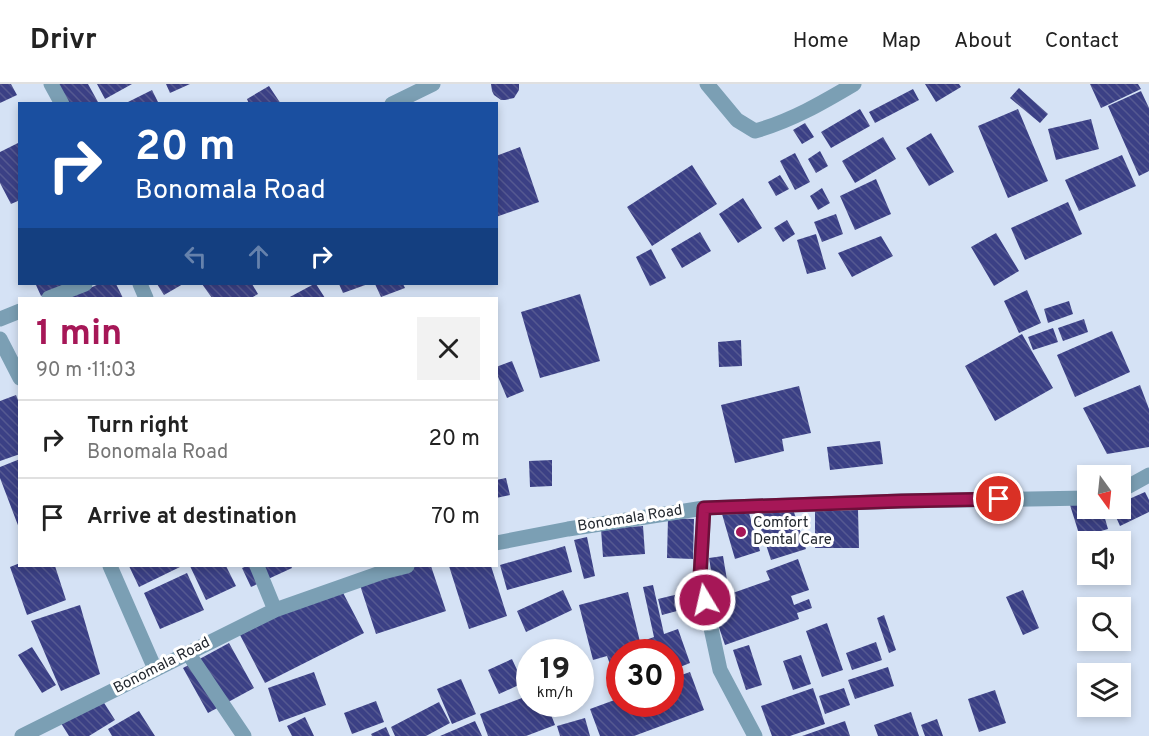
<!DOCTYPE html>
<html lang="en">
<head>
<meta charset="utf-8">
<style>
  body { margin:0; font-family:Overpass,sans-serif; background:#f2f2f2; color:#222; height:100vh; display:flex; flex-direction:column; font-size:22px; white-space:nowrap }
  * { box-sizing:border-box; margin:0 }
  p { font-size:20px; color:#767676 }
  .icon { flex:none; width:33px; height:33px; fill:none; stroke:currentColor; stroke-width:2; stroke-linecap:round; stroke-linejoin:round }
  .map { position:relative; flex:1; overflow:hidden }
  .drawer { position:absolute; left:18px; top:213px; width:480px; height:270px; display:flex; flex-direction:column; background:#fff; border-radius:0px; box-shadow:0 3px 9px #0003 }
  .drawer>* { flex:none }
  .banner { position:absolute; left:18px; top:18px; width:480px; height:183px; border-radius:0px; box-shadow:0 3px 9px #0003; background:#1a4fa0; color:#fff; overflow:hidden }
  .needle { width:39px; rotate:165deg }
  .controls { position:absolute; left:1077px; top:381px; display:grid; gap:12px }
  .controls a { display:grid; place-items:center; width:54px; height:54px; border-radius:0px; background:#fff; box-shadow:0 3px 9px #0003; font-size:30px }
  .speed { position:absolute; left:516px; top:555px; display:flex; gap:12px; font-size:30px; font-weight:700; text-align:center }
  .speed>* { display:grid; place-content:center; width:78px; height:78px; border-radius:50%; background:#fff; box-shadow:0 3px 9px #0003; line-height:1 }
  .speed small { font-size:15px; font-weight:400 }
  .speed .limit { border:9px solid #d22; background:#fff; color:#111 }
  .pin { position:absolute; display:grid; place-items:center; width:51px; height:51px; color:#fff; margin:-26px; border:3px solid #fff; border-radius:50%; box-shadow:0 2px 6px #0007 }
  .me { position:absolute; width:66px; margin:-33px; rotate:351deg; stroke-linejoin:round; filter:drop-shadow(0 0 4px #0008) }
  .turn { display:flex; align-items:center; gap:21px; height:126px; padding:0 18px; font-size:27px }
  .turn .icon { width:78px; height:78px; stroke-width:2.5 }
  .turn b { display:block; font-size:42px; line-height:51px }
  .lanes { display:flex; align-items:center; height:57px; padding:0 18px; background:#0003; justify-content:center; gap:30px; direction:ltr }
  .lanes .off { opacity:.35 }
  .round { display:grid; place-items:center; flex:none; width:63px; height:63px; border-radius:0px; background:#f2f2f2 }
  .headline { display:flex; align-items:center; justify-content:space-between; height:102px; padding:0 18px }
  h1 { font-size:36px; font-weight:700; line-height:45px; color:#a61757 }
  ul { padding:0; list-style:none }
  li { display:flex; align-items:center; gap:18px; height:78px; padding:0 18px; border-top:2px solid #e0e0e0 }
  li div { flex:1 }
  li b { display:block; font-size:22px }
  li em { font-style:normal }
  header { display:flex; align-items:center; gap:36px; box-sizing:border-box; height:84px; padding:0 30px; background:#fff; border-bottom:2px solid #e0e0e0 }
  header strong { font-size:28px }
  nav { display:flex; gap:33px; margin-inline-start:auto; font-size:21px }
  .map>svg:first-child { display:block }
</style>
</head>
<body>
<header>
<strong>Drivr</strong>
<nav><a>Home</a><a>Map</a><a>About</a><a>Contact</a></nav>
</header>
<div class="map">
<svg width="1149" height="652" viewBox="0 0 1149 652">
  <defs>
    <pattern id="building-back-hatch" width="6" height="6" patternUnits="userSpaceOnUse" patternTransform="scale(1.5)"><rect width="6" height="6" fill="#3b4085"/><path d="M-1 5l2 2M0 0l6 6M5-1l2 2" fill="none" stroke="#555991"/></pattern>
  </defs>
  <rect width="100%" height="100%" fill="#d5e2f5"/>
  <path fill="url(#building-back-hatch)" d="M0 0H11L17 11 0 19Z
    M56 0H88L98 18 96 20H66Z
    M97 0H132L105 15Z
    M166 0H190L170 9Z
    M491 0H519V6L514 14 505 16H501L494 11 492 7Z
    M925 0H959L961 3 936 18Z
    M1090 0H1138L1141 5 1101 24Z
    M269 2 281 20H249L247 15Z
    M1019 4 1048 30 1040 39 1010 14Z
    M913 5 919 16 875 39 869 28Z
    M152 6 159 20H124Z
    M1141 7 1149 24V87L1139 92 1108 22Z
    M860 25 870 42 831 64 821 48Z
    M1018 25 1048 97 1008 114 978 42Z
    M1091 35 1099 65 1056 76 1048 45Z
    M805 39 814 53 802 60 793 46Z
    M931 49 954 88 929 102 906 64Z
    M883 53 896 75 855 99 842 77Z
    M20 58V116L11 120 0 99V68Z
    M520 63 539 118 496 133V72Z
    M820 67 828 82 816 89 808 75Z
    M795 69 810 98 795 106 780 77Z
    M1122 71 1136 102 1079 127 1065 96Z
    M692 81 717 120 652 162 627 123Z
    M780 91 789 105 776 112 768 98Z
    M876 95 891 130 855 146 840 112Z
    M822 104 830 119 818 126 810 112Z
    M743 114 762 144 738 159 719 130Z
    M1068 118 1082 150 1025 176 1011 144Z
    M836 130 843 150 822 158 814 138Z
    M787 136 795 150 783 158 774 144Z
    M700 148 711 167 682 184 671 165Z
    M996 149 1019 187 994 202 971 163Z
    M816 150 826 185 807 190 797 156Z
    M881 152 893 172 852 193 838 169Z
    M651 165 666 194 650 202 636 173Z
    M40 200H69L41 212 36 201Z
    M99 200H116L123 214H67Z
    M157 200H183L164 211Z
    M202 200H252L258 210 251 214H212Z
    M314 200H316L325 214H288Z
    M339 200H368L343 209Z
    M375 200H403L405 204 381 213Z
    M1027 206 1041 239 1019 249 1004 217Z
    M580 210 600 277 540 294 521 228Z
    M1069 217 1073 230 1048 239 1044 225Z
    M1084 235 1088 248 1063 257 1058 244Z
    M1053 244 1058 258 1033 266 1028 253Z
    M1112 247 1130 288 1075 313 1057 271Z
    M1022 250 1053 304 995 337 965 282Z
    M741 256 742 282 719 283 718 258Z
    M512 277 524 307 507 314 496 288V283Z
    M1140 301 1149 325V363L1107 370 1083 324Z
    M799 302 811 349 782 355 784 367 735 379 721 321Z
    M16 311 20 321V370L0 377V317Z
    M880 357 883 380 830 386 827 363Z
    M20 375V444H19L0 394V383Z
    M552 376V402L530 403 529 377Z
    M506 394 510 411 496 414V396Z
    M1145 408 1149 416V428L1120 442 1112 424H1120V419Z
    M790 416 806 465 771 476 755 427Z
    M1088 416V424H1102L1108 445 1080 453 1070 421Z
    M747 422 760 467 735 475 722 430Z
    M858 426 859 464H815V427Z
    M668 434 694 435 693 475 667 474Z
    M643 442 645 470 603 473 601 445Z
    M587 453 595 492 584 495 574 456Z
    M565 462 572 488 507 506 500 481Z
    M723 472 727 496 713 498 709 474Z
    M798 475 809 506 791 512 794 521 809 515 812 524 797 529 799 535 725 561 710 517 770 496 766 487Z
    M20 479V482H55L66 516 27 531 10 483Z
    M129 482H182L139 503Z
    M190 482H226L236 502 206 516Z
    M247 482H291L292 484 251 503 242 484Z
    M389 482H431L446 527 376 550 357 492Z
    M449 482H491L507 532 469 545Z
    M187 489 204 526 160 545 144 509Z
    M339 501 364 549 265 599 240 551Z
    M653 501 664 550 678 545 690 579 670 587V568H620L619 605 607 572 593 576 579 521 628 508 640 558 654 553 643 503Z
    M699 505 703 520 662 531 658 515Z
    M563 506 572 526 526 548 517 527Z
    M1023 506 1039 544 1023 551 1006 513Z
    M80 521 100 590 61 607 31 537Z
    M884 531 896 566 889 569 877 534Z
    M827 539 843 586 822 593 806 547Z
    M559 558 563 568H544L543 565Z
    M876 558 882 576 852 586 846 569Z
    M229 559 254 604 208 629 183 584Z
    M749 561 762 601 746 606 733 566Z
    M32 563 56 601 42 609 18 571Z
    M801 571 811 600 793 606 783 577Z
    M512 575 523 599 499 610 488 586Z
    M583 581 591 599 580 604V582Z
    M888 583 894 602 855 615 848 596Z
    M314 588 326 621 279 638 268 604Z
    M690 588 704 626 634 652H600L590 625 620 614V620H670V595Z
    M461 595 476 630 452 640 437 605Z
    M813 604 825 640 790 652H772L761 622Z
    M844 604 850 621 825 630 819 612Z
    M995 606 1006 639 979 648 968 615Z
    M99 611 115 636 89 652H69L59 636Z
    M530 611V620H547L555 641 526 652H488L480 630Z
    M376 617 384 638 352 650 344 629Z
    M439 618 450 639 426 652H395L391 643Z
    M139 627 155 652H112L108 645Z
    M911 628 919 652H878L874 641Z
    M305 633 314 652H292L287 642Z
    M585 634 590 652H560L557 642Z
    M937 635 943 652H925L921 641Z
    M475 637 482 652H440Z
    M845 637 850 652H802Z
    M386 643 390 652H372L371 650Z"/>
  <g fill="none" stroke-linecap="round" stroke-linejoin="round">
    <path stroke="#7b9fb4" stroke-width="15" d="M51 0 62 20
      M707 0 737 36 755 47C791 37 822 19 854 0
      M392 20 433 0
      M140 200 146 214
      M49 214 85 200
      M0 235 20 227
      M0 255 20 294
      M1120 407 1149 391
      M704 424 700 493 720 586 755 652
      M496 459 568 445 704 424 901 417 1088 414
      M110 482 155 585
      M257 482 275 526
      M188 569 244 652
      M22 652 275 526 383 488 407 482"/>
  </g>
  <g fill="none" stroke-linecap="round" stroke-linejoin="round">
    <defs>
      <path id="route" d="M705 516 700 493 704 424 901 417 999 415"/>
    </defs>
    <use href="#route" stroke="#6c0f39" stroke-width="15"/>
    <use href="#route" stroke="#a61757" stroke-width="10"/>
  </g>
  <circle fill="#a61757" stroke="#fff" stroke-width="2" cx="741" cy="448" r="6"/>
  <g text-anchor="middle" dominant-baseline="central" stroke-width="6" stroke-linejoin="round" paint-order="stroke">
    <g font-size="15" fill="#22272e" stroke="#fff">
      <text transform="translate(630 435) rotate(-9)">Bonomala Road</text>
      <text transform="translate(162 582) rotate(-27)">Bonomala Road</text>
    </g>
    <g font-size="15" fill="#22272e" stroke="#fff" text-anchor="start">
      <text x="753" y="439">Comfort<tspan x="753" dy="17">Dental Care</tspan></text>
    </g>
  </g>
</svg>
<div class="controls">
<a><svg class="needle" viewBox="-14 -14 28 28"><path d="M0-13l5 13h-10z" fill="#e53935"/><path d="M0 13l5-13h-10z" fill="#767676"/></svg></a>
<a><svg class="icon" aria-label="sound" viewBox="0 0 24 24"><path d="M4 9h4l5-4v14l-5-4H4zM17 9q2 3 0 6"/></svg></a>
<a><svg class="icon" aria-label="search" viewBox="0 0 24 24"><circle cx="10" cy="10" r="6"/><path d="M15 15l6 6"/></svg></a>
<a><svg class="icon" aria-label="layers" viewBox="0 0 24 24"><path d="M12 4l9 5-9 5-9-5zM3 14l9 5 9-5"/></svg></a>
</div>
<div class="speed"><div>19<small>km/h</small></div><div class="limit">30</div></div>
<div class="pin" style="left:999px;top:415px;background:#d93025"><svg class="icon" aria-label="arrive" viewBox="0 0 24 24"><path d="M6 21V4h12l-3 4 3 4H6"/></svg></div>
<svg class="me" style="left:705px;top:516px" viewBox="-20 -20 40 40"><circle r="17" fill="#a61757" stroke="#fff" stroke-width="3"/><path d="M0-11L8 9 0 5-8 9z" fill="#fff"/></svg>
<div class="banner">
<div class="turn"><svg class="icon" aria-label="right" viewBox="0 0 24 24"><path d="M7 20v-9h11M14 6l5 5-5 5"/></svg><div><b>20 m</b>Bonomala Road</div></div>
<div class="lanes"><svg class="icon off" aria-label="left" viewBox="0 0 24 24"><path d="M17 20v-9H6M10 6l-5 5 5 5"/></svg><svg class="icon off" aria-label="ahead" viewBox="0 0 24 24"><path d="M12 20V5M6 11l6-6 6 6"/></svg><svg class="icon" aria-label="right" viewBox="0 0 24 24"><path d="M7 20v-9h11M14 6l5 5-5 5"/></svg></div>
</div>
<section class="drawer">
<div class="headline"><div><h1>1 min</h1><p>90 m · 11:03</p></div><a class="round"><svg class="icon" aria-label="close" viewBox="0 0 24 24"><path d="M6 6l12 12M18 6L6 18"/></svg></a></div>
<ul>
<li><svg class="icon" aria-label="right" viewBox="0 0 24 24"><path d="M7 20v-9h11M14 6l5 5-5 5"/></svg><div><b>Turn right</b><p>Bonomala Road</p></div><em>20 m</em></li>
<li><svg class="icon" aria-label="arrive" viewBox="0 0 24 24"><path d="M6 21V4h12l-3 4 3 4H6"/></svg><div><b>Arrive at destination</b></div><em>70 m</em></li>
</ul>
</section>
</div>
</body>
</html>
